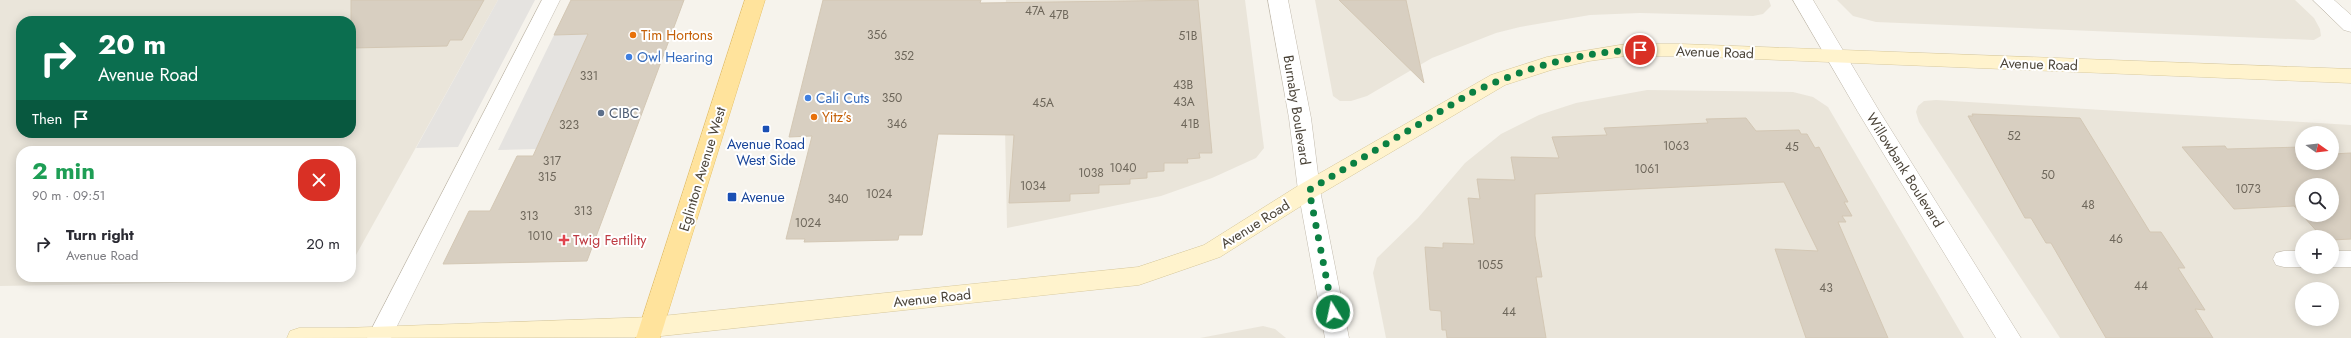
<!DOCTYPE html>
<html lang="en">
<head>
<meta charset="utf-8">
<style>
  body { margin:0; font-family:Jost,sans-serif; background:#f2f2f3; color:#2b2b33; height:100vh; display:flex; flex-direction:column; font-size:15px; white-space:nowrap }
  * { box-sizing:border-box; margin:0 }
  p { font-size:13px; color:#7c7c81 }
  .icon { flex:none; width:22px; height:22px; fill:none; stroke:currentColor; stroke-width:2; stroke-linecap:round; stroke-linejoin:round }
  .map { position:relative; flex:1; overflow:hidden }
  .side { position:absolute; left:16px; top:146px; width:340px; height:136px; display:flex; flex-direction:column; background:#fff; border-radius:16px; box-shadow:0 2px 10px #0003 }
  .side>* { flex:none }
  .banner { position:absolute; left:16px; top:16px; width:340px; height:122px; border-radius:16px; box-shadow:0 2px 10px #0003; background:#0b6e4f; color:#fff; overflow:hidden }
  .needle { width:26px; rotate:104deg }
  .controls { position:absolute; left:2295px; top:126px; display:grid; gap:8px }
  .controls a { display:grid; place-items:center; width:44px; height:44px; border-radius:50%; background:#fff; box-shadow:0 2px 10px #0003; font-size:20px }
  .pin { position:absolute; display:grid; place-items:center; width:34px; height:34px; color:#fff; margin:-17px; border:2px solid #fff; border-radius:50%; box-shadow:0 1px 4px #0007 }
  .me { position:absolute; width:44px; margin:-22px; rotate:350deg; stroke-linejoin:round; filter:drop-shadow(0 0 3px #0008) }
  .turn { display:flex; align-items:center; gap:14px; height:84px; padding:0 16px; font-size:18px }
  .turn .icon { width:52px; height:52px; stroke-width:2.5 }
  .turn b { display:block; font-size:28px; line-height:34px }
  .then { display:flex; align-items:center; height:38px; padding:0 16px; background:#0003; gap:8px; font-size:15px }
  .round { display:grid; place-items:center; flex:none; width:42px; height:42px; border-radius:16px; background:#f2f2f3 }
  .summary { display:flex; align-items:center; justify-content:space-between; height:68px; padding:0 16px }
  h1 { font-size:24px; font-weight:700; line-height:30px; color:#1e9e55 }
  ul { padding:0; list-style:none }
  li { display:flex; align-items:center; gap:12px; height:60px; padding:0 16px }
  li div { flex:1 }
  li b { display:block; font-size:15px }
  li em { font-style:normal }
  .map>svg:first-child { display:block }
</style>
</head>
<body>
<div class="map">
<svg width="2351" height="338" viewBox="0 0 2351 338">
  <rect width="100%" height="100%" fill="#f6f3ec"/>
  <path fill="#eae5da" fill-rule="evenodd" d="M0 0H498L351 264V151H21V277H344L342 280 0 286ZM21 21H351V133H21Z
    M1006 0H1245L1264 148 1256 158 1212 178 1161 196 1007 228 1003 28Z
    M1315 0H1769L1771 6 1763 14 1753 16 1640 13 1590 15 1520 27 1496 33 1432 58 1367 96 1351 101H1340L1333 96Z
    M1837 0H2295L2314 18 2320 29 2321 36 2314 40 1876 22 1853 16Z
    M1647 90 1793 92 1813 97 1828 107 1964 338H1386L1373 273 1377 258 1418 218 1465 163 1501 134 1539 115 1576 103Z
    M1936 100 2351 125V338H2060L1919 122 1916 112 1918 106 1924 101ZM2302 133H2332V163H2302ZM2302 185H2332V215H2302ZM2302 237H2332V267H2302ZM2302 289H2332V319H2302Z
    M1263 326 1275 329 1286 338H1200Z"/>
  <path fill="#e5e3e0" d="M498 0H535L458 147 416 148Z
    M588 34 536 149 498 150 554 35Z"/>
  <path fill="#d8cfc1" stroke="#d3c7b4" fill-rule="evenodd" d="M351 0H484L462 40H450L447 46 351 48Z
    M571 0H684L587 261 443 264 469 211H490L517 156H533L588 34 554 35Z
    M823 0H981L980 3 1198 0 1212 153H1199L1200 158 1187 159 1188 163H1164V171L1147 172V178L1130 179V184L1099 185V193L1070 194V201L1009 203 1014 135 938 134 922 235H899L898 240 804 242 805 239H786L812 136 789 137Z
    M1339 0H1406L1424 83Z
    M1972 114 2080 118 2150 232H2161L2185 268H2178L2205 310 2195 309 2213 338H2106L2051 243H2046L2031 218H2025L1968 116H1973Z
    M1746 118 1756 131 1799 130 1801 134H1807L1815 148 1819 147 1848 202H1844L1852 216H1842L1846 222H1838L1888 338H1806L1775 249 1818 251 1784 182 1535 194V236L1542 277H1536L1546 338H1447L1446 330H1442L1441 311 1430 310 1425 247 1443 248V243L1474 244 1468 198 1480 199 1477 179 1515 180 1511 157 1559 158 1552 137 1607 135 1604 128 1708 123 1706 119Z
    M2225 146 2227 149 2302 147V163H2332V154L2351 153V239L2332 240V237H2322L2294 206 2234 209 2182 147ZM2302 185H2332V215H2302Z"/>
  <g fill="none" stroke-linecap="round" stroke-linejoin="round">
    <defs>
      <path id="service" d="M542 0H560L391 338H367Z
        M2284 251H2302L2304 267H2284L2276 265 2273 259 2276 253Z
        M2332 251H2351V267H2330Z"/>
      <path id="minor" d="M1268 0H1288L1311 118 1320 190 1349 338H1325L1298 190 1289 118Z
        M1793 0H1813L1878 109 2021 338H1996L1858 112Z
        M2313 0H2334L2351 15V32L2344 30Z"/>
      <path id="secondary" d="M1626 44H1681L2351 69V83L1681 56H1626L1589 61 1551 70 1505 85 1317 196 1220 257 1139 285 652 337 287 338 290 331 299 328H344L652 317 1138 267 1204 245 1301 184 1491 75 1547 57Z"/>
      <path id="primary" d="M745 0H765L660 338H636Z"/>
    </defs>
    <use href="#service" stroke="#c2bbae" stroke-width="1"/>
    <use href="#minor" stroke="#c2bbae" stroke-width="1"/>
    <use href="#secondary" stroke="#d6c79b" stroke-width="1"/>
    <use href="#primary" stroke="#e6c16a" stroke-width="1"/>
    <use href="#service" fill="#fff" fill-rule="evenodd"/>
    <use href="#minor" fill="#fff" fill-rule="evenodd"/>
    <use href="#secondary" fill="#fff3cd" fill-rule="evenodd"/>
    <use href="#primary" fill="#ffe39c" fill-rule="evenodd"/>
  </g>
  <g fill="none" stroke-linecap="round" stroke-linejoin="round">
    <path stroke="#0b8043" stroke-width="7" stroke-dasharray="0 12.6" d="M1333 312 1309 190 1471 93C1524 68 1581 51 1640 50"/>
  </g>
  <g fill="#e8710a" stroke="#fff" stroke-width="1.5">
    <circle cx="633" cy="35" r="4"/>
    <circle cx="814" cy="117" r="4"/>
  </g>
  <g fill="#3f7fe0" stroke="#fff" stroke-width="1.5">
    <circle cx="629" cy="57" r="4"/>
    <circle cx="808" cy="98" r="4"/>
  </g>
  <circle fill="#5c6f8a" stroke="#fff" stroke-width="1.5" cx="601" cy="113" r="4"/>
  <g fill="#1a4fb4" stroke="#fff" stroke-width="1.5">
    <rect x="762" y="125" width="8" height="8" rx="2"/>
    <rect x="727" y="192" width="10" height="10" rx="2"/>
  </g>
  <path fill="#e0444e" stroke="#fff" stroke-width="1.5" d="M562 234h4v4h4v4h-4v4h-4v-4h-4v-4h4z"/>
  <g text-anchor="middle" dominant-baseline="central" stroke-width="4" stroke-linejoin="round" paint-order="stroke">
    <g font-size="12" fill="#6e675b">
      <text x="1035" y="11">47A</text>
      <text x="1059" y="15">47B</text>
      <text x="877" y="35">356</text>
      <text x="1188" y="36">51B</text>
      <text x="904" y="56">352</text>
      <text x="589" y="76">331</text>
      <text x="1183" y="85">43B</text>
      <text x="892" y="98">350</text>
      <text x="1184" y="102">43A</text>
      <text x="1043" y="103">45A</text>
      <text x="897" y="124">346</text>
      <text x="1190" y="124">41B</text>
      <text x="569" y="125">323</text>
      <text x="2014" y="136">52</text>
      <text x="1676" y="146">1063</text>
      <text x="1792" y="147">45</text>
      <text x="552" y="161">317</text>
      <text x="1123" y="168">1040</text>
      <text x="1647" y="169">1061</text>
      <text x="1091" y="173">1038</text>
      <text x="2048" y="175">50</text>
      <text x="547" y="177">315</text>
      <text x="1033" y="186">1034</text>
      <text x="2248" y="189">1073</text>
      <text x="879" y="194">1024</text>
      <text x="838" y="199">340</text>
      <text x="2088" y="205">48</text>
      <text x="583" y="211">313</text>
      <text x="529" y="216">313</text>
      <text x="808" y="223">1024</text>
      <text x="540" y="236">1010</text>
      <text x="2116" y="239">46</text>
      <text x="1490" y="265">1055</text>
      <text x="2141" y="286">44</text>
      <text x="1826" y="288">43</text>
      <text x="1509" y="312">44</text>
    </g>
    <g font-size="14" fill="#c56008" stroke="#fff" text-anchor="start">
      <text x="641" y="35">Tim Hortons</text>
      <text x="822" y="117">Yitz’s</text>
    </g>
    <g font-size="14" fill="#4b4439" stroke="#fff">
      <text transform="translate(1715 52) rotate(2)">Avenue Road</text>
      <text transform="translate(2039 64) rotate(2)">Avenue Road</text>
      <text transform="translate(1297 110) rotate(81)">Burnaby Boulevard</text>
      <text transform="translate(702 169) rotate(-73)">Eglinton Avenue West</text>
      <text transform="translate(1905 170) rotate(58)">Willowbank Boulevard</text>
      <text transform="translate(1255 224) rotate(-32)">Avenue Road</text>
      <text transform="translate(932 298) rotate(-6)">Avenue Road</text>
    </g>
    <g font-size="14" fill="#366cbe" stroke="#fff" text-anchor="start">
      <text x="637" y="57">Owl Hearing</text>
      <text x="816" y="98">Cali Cuts</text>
    </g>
    <g font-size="14" fill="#4e5e75" stroke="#fff" text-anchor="start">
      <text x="609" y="113">CIBC</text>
    </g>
    <g font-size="14" fill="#164399" stroke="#fff">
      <text x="766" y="144">Avenue Road<tspan x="766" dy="16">West Side</tspan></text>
      <text x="741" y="197" text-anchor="start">Avenue</text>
    </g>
    <g font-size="14" fill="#be3a42" stroke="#fff" text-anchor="start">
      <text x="573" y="240">Twig Fertility</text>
    </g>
  </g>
</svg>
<div class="controls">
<a><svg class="needle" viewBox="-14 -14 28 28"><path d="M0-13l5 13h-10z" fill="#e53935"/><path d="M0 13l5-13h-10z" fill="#7c7c81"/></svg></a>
<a><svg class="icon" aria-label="search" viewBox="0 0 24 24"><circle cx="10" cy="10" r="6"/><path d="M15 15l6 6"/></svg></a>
<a>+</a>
<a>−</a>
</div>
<div class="pin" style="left:1640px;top:50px;background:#d93025"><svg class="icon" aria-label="arrive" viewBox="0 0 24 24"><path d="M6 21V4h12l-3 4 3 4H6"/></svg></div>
<svg class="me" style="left:1333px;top:312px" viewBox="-20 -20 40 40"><circle r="17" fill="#0b8043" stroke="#fff" stroke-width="3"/><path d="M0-11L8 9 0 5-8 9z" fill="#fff"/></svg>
<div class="banner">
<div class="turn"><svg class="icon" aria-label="right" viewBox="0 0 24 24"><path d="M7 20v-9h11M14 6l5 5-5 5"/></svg><div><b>20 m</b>Avenue Road</div></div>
<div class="then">Then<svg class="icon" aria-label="arrive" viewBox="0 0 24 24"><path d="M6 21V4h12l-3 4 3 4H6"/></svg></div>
</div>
<section class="side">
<div class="summary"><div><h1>2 min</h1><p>90 m · 09:51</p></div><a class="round" style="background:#d93025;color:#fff"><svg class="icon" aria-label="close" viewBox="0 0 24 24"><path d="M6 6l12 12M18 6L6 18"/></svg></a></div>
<ul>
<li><svg class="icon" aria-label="right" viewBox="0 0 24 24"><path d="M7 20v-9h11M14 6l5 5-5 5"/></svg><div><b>Turn right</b><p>Avenue Road</p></div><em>20 m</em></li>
</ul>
</section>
</div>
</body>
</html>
